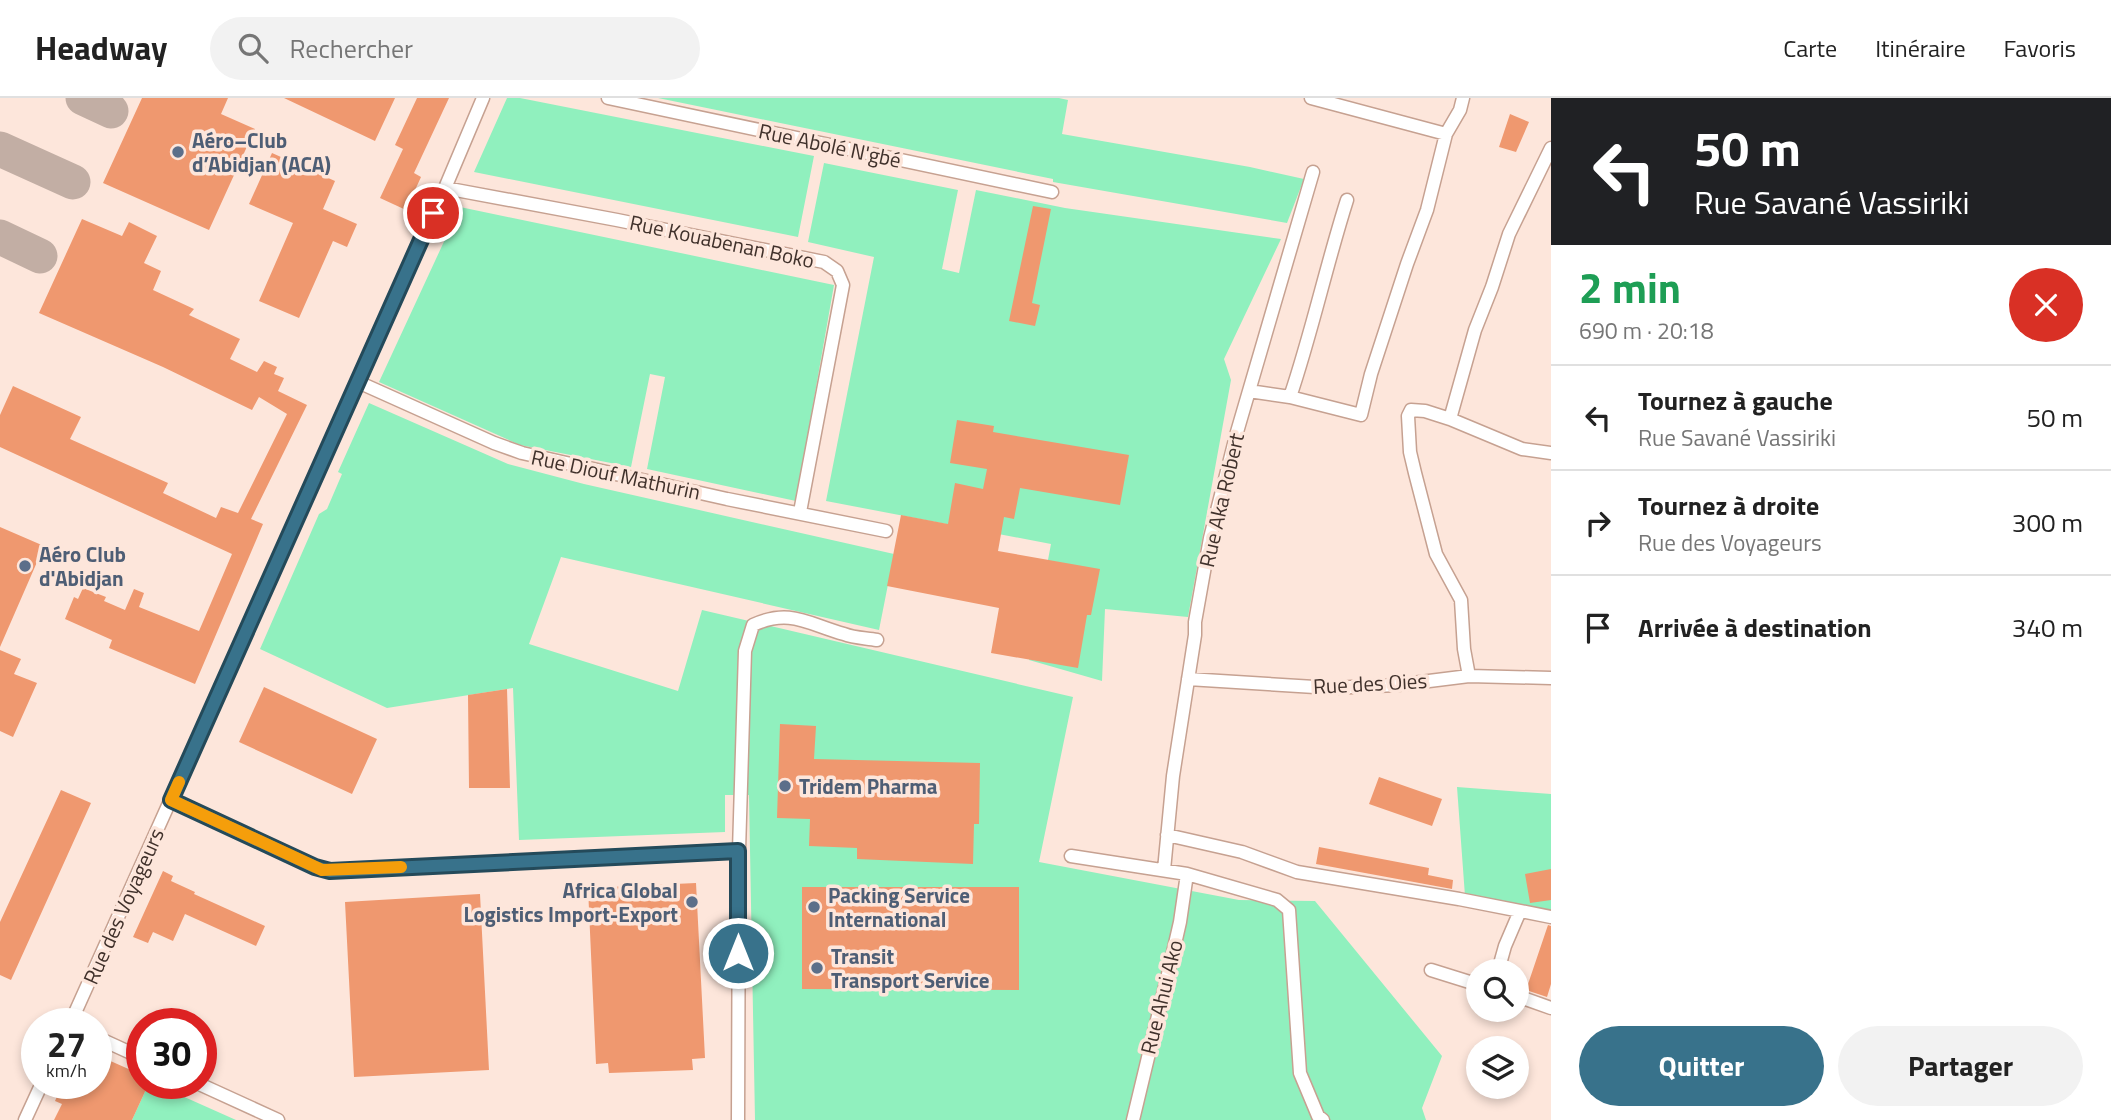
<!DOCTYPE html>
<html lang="fr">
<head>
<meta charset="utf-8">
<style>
  body { margin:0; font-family:"Titillium Web",sans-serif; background:#f2f2f2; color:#222; height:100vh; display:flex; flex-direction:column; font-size:26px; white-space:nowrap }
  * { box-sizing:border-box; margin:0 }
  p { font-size:23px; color:#767676 }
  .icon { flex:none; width:38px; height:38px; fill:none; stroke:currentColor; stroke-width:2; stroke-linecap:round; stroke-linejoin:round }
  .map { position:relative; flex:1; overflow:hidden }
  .details { display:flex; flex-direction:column; background:#fff; width:560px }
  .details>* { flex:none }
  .guide { background:#202124; color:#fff; overflow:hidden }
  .fabs { position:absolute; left:1466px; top:861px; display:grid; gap:14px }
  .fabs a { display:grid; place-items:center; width:63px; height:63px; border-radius:50%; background:#fff; box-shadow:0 4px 10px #0003; font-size:35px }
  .speed { position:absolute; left:21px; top:910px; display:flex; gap:14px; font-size:35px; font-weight:700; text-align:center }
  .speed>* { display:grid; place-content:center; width:91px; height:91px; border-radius:50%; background:#fff; box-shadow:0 4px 10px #0003; line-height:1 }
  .speed small { font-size:18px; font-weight:400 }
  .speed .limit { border:10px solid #d22; background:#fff; color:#111 }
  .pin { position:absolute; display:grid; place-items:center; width:60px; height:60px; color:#fff; margin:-30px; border:4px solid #fff; border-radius:50%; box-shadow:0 2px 7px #0007 }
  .me { position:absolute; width:77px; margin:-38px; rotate:0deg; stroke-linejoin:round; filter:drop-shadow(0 0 5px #0008) }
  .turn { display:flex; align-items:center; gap:24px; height:147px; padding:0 28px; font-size:32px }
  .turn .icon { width:91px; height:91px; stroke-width:2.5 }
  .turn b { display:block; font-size:49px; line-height:60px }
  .round { display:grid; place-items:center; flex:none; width:74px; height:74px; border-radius:37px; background:#f2f2f2 }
  .head { display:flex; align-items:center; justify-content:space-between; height:119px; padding:0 28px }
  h1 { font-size:42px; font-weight:700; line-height:52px; color:#1e9e55 }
  .button { display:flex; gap:14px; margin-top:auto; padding:14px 28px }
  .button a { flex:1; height:80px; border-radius:42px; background:#38728b; color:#fff; font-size:28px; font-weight:700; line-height:80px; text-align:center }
  .button a+a { background:#f2f2f2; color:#222 }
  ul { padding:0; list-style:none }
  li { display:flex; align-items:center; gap:21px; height:105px; padding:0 28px; border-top:2px solid #e0e0e0 }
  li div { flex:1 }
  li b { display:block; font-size:26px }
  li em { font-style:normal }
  header { display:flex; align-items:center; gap:42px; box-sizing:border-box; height:98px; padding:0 35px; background:#fff; border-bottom:2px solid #e0e0e0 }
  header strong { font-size:33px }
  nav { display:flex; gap:38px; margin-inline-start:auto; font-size:24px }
  .search { width:490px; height:63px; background:#f2f2f2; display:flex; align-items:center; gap:18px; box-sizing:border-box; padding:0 24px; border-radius:38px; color:#767676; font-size:26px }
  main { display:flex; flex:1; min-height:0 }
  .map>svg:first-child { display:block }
</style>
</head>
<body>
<header>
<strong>Headway</strong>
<div class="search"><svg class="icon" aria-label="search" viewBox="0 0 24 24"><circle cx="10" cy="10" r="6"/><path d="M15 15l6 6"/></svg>Rechercher</div>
<nav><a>Carte</a><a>Itinéraire</a><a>Favoris</a></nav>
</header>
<main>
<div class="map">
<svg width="1551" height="1022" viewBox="0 0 1551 1022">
  <rect width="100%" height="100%" fill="#fde6db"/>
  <path fill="#90f0be" d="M507 0H520L814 58 798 139 474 74Z
    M658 0H1059L1068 2 1062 36 1250 69 1304 81 1287 125 1053 84V81Z
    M824 65 958 92 942 171 959 175 976 92 1065 110 1281 141 1224 261 1231 282 1188 519 1105 511 1102 583 1029 562 1051 446 826 403 874 159 808 144Z
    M460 109 834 187 796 403 647 371 665 279 650 276 631 369 520 347 379 284Z
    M369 305 508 366 584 386 894 456 879 532 561 459 529 546 678 593 702 512 1073 599 1039 764 1239 802 1315 803 1442 958 1422 1010 1426 1022H755L749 697H725V734L519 742 513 590 387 610 260 551 319 416 327 411 342 376 338 374Z
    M1457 689 1551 696V813L1465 798Z
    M149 985H153L236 1022H132Z"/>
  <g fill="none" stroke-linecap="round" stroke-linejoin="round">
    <path stroke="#c2aea4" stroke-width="35" d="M83 0 111 13
      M0 51 73 84
      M0 139 40 158"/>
  </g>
  <path fill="#ef986f" d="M142 0H228L221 16 255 31 209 132 103 85Z
    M284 0H395L375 43Z
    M417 0H449L414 75 421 79 406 112 380 100 403 51 395 47Z
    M1510 16 1529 24 1516 54 1499 49Z
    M272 55 335 83 323 111 357 126 347 149 333 143 299 220 259 203 293 125 249 106Z
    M1033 108 1051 111 1032 205 1040 207 1035 228 1009 223Z
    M82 121 122 138 129 124 157 138 144 165 161 173 153 192 194 211 189 217 240 241 230 261 257 274 264 263 277 269 274 276 284 280 278 293 307 307 251 421 263 426 195 586 109 550 112 542 65 521 74 499 78 501 83 490 106 499 104 503 125 512 134 491 144 495 139 509 199 533 232 456 0 349V317L13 288 81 319 70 341 168 385 163 395 216 420 221 409 238 415 287 316 259 299 252 312 163 269 39 215Z
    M957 322 994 328 993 334 1129 357 1120 407 1020 390 1014 421 1004 419 998 453 1100 471 1091 517H1087L1078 570 991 555 999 510 887 488 901 417 948 426 955 385 983 391 987 371 950 365Z
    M0 429 44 448 0 549Z
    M0 552 21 561 14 576 37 585 13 639 0 633Z
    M264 589 377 641 352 696 239 644Z
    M507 591 510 690H469L468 597Z
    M780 626 816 628 814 661 980 665 979 726H974L973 766 857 761V750L809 748 810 721 777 720Z
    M1379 679 1442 701 1432 728 1369 706Z
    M61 692 91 705 11 882 0 877V824Z
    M1319 749 1429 770 1428 777 1453 782 1452 791 1316 766Z
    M1551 771V802L1530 805 1525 776Z
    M163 773 173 778 171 783 195 794 194 796 265 828 256 848 185 816 173 843 153 834 148 845 133 839Z
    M696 785 705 960 692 961 693 972 609 975 608 965 596 966 588 790Z
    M802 789H1019V892L802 891Z
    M480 796 489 972 354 979 345 804Z
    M1548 827 1551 828V886L1547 899 1526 892Z
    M96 954 107 959 106 961 142 977V985H149L132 1022H54L62 1006 55 1003 63 985H96Z"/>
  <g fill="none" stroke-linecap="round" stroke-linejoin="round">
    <defs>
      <path id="minor" d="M608 0 1052 94
        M1311 0 1446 36
        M445 90 617 122 824 164 837 173 843 187 800 414
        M358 284 494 345 522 355 727 401 886 433
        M1249 293 1290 299 1361 317 1371 276 1407 166 1427 112 1446 36 1460 12 1463 0
        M1290 299C1312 234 1326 168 1347 102
        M1450 321 1522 351 1551 355
        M1469 578 1464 551 1461 502 1436 456 1415 375 1410 354 1408 318 1411 312 1425 313 1450 321 1475 232 1492 189 1509 136 1551 50
        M1188 581 1331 590 1397 587 1469 578 1551 580
        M171 702 315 769 330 773 739 753 738 1022
        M1167 737 1242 754 1297 774 1459 801 1551 819
        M739 753 745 553 753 527C790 510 808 526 844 536 854 540 866 540 877 542
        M1071 758 1187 776 1277 802 1289 812 1300 975 1318 1018 1323 1022
        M1164 772 1173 678 1195 537V524L1210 440 1237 334 1313 74
        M1431 872 1479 887
        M1498 873 1505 848 1520 813
        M1517 898 1551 910
        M70 926 445 90 483 0
        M96 939 142 960
        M197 985 278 1022
        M25 1022 42 985
        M1133 1022 1169 872 1180 824 1187 776"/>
    </defs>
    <use href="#minor" stroke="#c6a191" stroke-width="15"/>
    <use href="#minor" stroke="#fff" stroke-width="12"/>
  </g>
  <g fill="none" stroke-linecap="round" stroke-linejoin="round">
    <defs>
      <path id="route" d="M433 115 171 702 315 769 330 773 738 753V855"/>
    </defs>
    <use href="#route" stroke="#244a5a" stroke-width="18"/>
    <use href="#route" stroke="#38728b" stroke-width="12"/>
    <path stroke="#f59e0b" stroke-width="12" d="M179 684 171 702 322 772 401 769"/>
  </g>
  <g fill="#5c6f8a" stroke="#fde6db" stroke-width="2.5">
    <circle cx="178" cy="54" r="7"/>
    <circle cx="25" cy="468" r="7"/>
    <circle cx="785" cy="688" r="7"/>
    <circle cx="692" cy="804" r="7"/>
    <circle cx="814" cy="809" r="7"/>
    <circle cx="817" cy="870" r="7"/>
  </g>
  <g text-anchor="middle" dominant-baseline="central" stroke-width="7" stroke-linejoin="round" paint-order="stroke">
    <g font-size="21" font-weight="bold" fill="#4e5e75" stroke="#fde6db" text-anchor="start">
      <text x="192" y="42">Aéro–Club<tspan x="192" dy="24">d’Abidjan (ACA)</tspan></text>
      <text x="39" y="456">Aéro Club<tspan x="39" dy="24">d'Abidjan</tspan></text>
      <text x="799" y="688">Tridem Pharma</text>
      <text x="678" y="792" text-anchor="end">Africa Global<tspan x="678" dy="24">Logistics Import-Export</tspan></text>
      <text x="828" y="797">Packing Service<tspan x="828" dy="24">International</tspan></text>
      <text x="831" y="858">Transit<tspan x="831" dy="24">Transport Service</tspan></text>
    </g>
    <g font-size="21" fill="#40312b" stroke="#fde6db">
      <text transform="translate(830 47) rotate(12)">Rue Abolé N'gbé</text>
      <text transform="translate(722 143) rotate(12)">Rue Kouabenan Boko</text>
      <text transform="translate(616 376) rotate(12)">Rue Diouf Mathurin</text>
      <text transform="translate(1221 402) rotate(-77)">Rue Aka Robert</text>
      <text transform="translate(1370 585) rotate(-3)">Rue des Oies</text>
      <text transform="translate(123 808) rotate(-66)">Rue des Voyageurs</text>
      <text transform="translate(1161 899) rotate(-76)">Rue Ahui Ako</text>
    </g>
  </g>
</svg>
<div class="fabs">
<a><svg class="icon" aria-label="search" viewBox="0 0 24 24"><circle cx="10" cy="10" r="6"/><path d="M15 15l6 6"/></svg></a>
<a><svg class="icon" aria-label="layers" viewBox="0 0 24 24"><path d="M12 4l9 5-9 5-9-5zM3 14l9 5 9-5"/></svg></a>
</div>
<div class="speed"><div>27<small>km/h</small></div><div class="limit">30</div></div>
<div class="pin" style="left:433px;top:115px;background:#d93025"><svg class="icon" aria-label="arrive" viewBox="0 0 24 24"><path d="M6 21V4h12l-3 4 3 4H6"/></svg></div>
<svg class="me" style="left:738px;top:855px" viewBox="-20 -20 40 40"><circle r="17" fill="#38728b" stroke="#fff" stroke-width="3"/><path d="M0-11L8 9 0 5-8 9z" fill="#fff"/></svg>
</div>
<section class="details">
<div class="guide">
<div class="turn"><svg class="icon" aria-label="left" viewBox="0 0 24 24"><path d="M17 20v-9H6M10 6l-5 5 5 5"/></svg><div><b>50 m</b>Rue Savané Vassiriki</div></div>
</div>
<div class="head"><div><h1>2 min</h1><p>690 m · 20:18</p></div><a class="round" style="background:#d93025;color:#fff"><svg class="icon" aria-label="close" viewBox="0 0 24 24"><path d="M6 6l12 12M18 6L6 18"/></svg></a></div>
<ul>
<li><svg class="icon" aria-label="left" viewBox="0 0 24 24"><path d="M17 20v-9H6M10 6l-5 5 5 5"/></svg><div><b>Tournez à gauche</b><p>Rue Savané Vassiriki</p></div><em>50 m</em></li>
<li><svg class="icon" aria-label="right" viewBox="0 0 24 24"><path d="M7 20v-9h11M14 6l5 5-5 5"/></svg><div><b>Tournez à droite</b><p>Rue des Voyageurs</p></div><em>300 m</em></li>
<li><svg class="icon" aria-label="arrive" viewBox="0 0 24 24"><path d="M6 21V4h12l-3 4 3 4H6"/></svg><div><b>Arrivée à destination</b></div><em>340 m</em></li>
</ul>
<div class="button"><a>Quitter</a><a>Partager</a></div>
</section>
</main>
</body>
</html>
